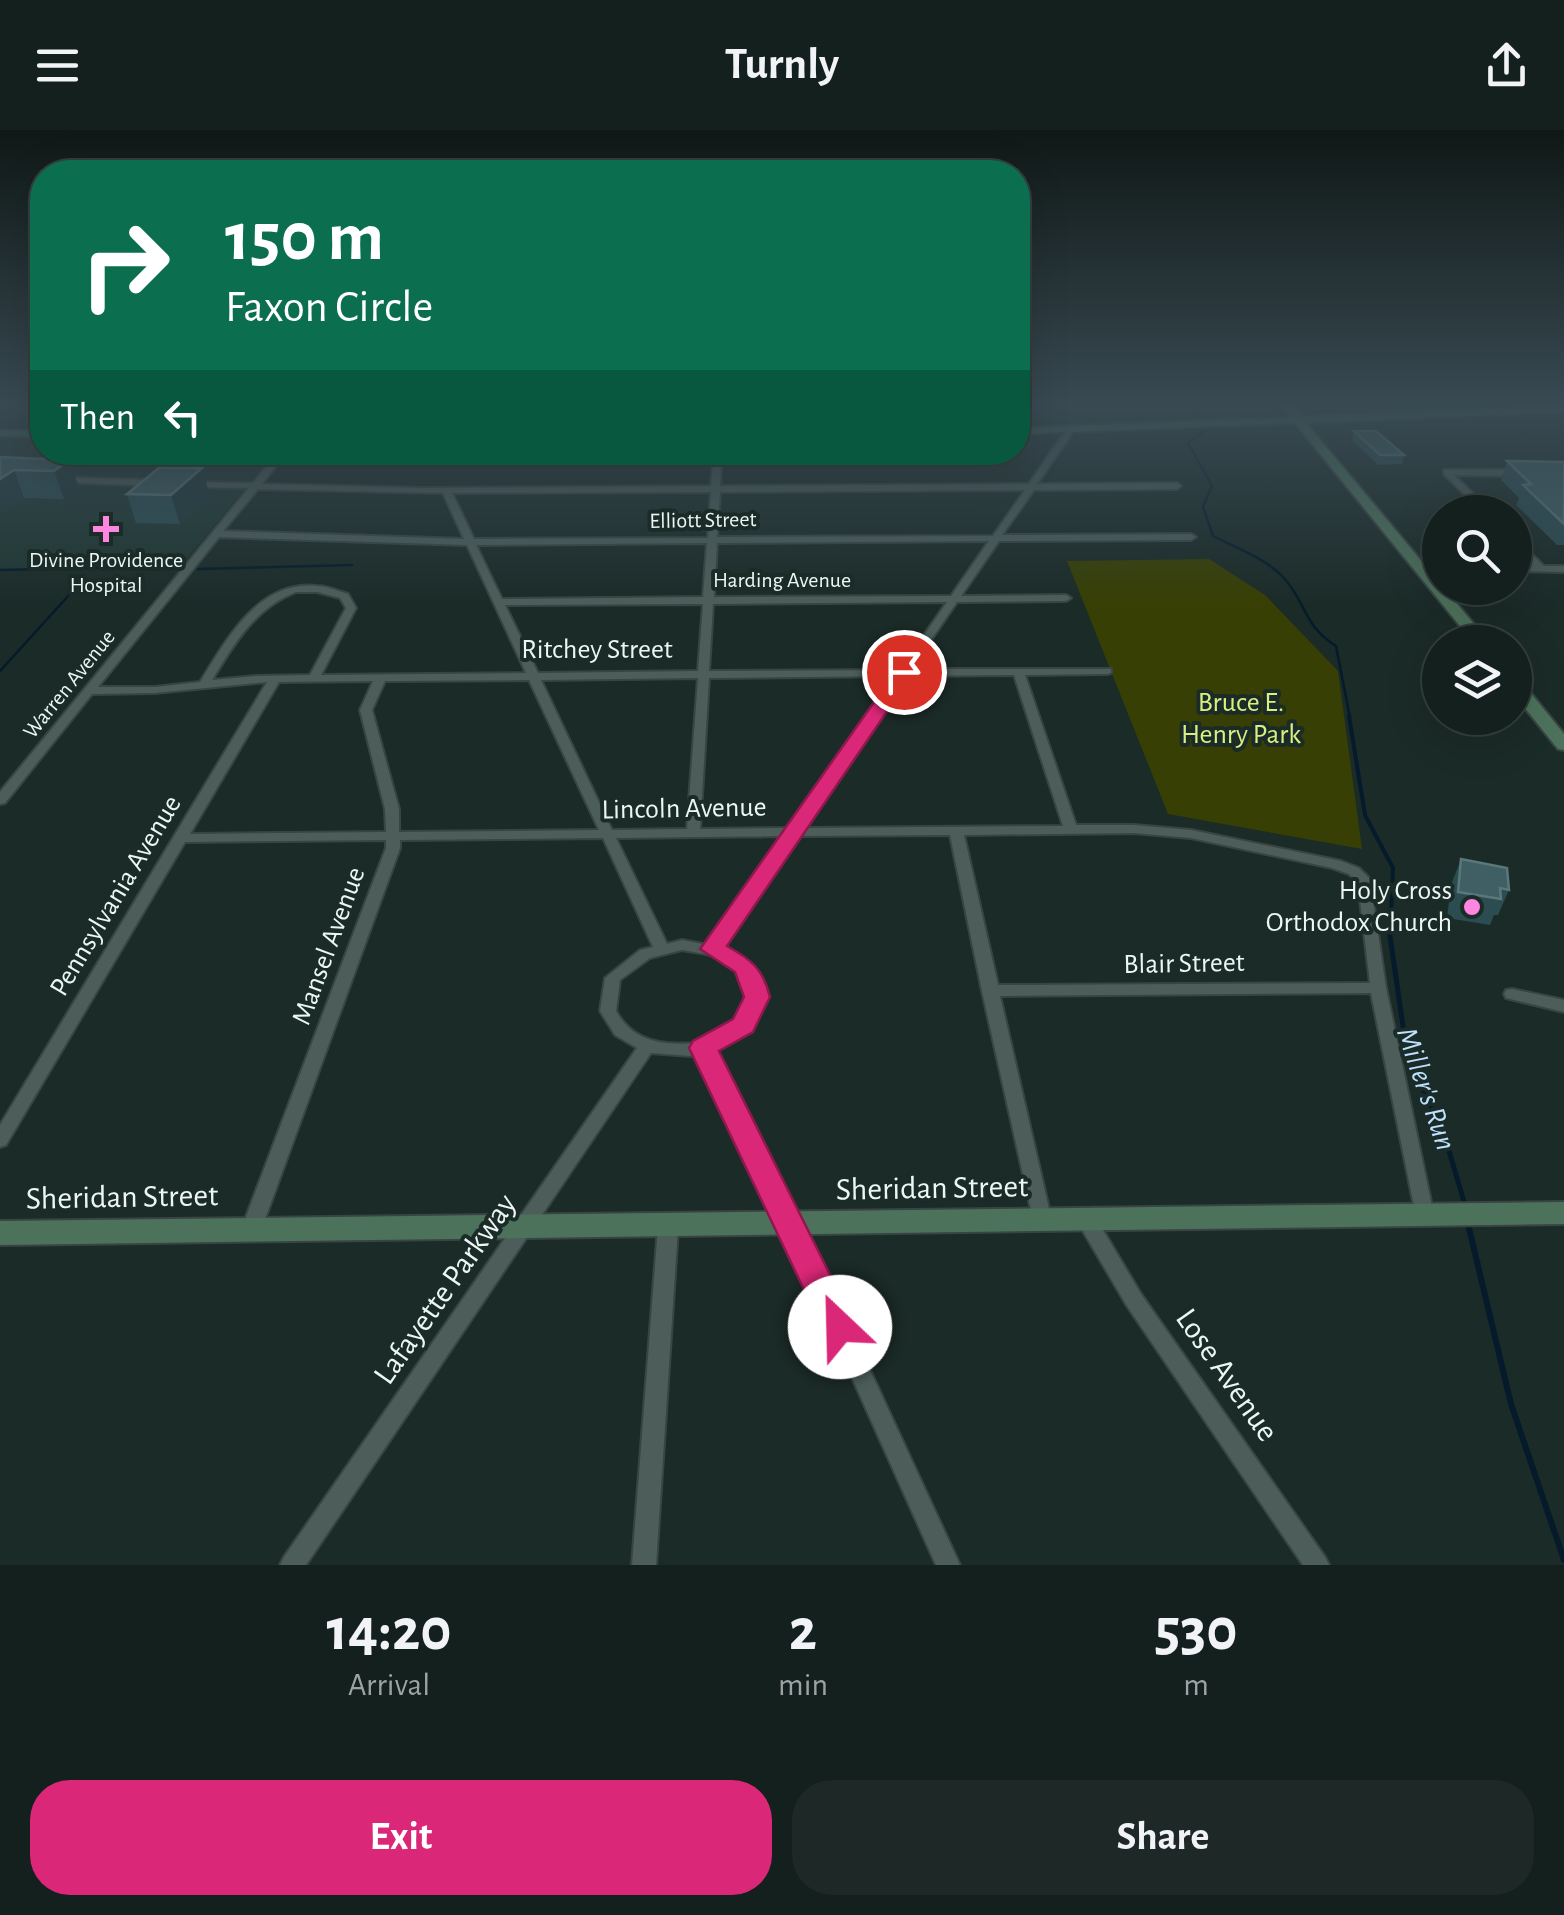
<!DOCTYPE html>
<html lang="en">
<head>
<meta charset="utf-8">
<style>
  body { margin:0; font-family:"Alegreya Sans",sans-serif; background:#1d2827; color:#f1f3f6; height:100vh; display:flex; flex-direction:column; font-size:38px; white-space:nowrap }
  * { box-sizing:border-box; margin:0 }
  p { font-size:32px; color:#9da3a4 }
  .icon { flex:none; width:55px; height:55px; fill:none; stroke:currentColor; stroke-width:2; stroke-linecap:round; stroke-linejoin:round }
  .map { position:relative; height:1435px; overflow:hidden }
  .details { display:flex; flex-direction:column; background:#14201e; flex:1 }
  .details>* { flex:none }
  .guide { position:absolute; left:30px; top:30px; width:1000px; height:305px; border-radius:40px; box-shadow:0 10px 40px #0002,0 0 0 2px #333e3c; background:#0b6e4f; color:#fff; overflow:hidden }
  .controls { position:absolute; left:1422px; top:365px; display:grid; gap:20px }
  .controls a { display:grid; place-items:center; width:110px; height:110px; border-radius:50%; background:#14201e; box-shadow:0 10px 40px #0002,0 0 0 2px #333e3c; font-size:50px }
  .pin { position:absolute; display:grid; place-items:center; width:85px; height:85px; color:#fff; margin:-42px; border:5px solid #fff; border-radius:50%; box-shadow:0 2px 10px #0007 }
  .me { position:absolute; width:110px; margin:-55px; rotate:336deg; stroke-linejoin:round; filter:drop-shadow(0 0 8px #0008) }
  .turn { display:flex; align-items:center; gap:35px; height:210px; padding:0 30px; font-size:45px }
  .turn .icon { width:130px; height:130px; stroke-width:2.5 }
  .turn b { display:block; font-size:70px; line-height:85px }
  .then { display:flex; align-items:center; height:95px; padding:0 30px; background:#0003; gap:20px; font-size:38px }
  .eta { display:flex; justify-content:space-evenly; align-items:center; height:170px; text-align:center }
  .eta b { font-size:60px; font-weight:600; line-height:70px }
  .primary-button { display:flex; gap:20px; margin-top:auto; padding:20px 30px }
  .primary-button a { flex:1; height:115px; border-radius:40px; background:#db2777; color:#fff; font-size:40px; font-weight:600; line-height:115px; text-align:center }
  .primary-button a+a { background:#1d2827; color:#f1f3f6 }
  header { display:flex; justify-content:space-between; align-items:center; height:130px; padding:0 30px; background:#14201e; font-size:45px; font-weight:600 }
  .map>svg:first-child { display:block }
</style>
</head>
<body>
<header><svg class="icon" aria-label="menu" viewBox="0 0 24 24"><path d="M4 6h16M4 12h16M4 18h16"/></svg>Turnly<svg class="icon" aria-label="share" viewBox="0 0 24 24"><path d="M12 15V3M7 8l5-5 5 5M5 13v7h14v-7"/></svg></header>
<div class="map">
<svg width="1564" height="1435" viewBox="0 0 1564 1435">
  <rect width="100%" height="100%" fill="#1b2b28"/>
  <path fill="#1e3732" d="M0 305 42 306V322L275 323 179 438 0 439Z"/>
  <path fill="#373f04" d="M1209 429 1265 465 1338 541 1362 719 1168 684 1067 431Z"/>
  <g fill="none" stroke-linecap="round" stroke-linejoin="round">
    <path stroke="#051b2b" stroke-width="2.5" d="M1188 274 1211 297 1188 313 1212 356 1203 377 1213 406C1236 418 1265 428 1283 447 1306 471 1303 496 1336 516L1350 588
      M198 439 352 435
      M0 440 172 436
      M0 541 80 453 143 452"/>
    <path stroke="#051b2b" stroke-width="4" d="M1349 586 1365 685 1393 738 1390 808"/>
    <path stroke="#051b2b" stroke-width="5" d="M1390 806 1407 924 1444 1004 1465 1075"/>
    <path stroke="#051b2b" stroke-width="6" d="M1468 1094 1511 1274 1564 1430"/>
    <defs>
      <path id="street" d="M1068 297 1075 299 1037 354 1177 353 1181 356 1177 359 1034 360 1002 405 1191 404 1196 407 1191 410 999 411 961 466 1066 465 1071 468 1066 471 957 472 911 539H1111V543L1107 544 1025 545 1076 695H1134L1191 700 1341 731 1359 738 1370 749 1386 858 1434 1086 1432 1092 1425 1094 1418 1092 1416 1086 1371 863 1000 866 1052 1092 1049 1098 1042 1100 1035 1098 982 861 950 705 798 706 722 817C730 821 743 827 749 834 779 866 747 910 712 920L803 1095 960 1435H936L784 1096 698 924 690 926 651 923 306 1435H280L284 1427 637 918 615 905 600 881 605 848 640 820 653 817 603 708 400 710V718L261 1100 258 1106 251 1108 244 1106 241 1100 386 718V710L185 712 6 1015 0 1017V995L267 552 155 563 92 564 5 673 0 674V662L249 358 188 357 184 354 185 352 253 353 278 322H287L262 354 421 358 711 356 714 322H722L720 356 1029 354ZM258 359 443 363 464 409 223 401ZM1025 360 993 406 717 407 720 362ZM711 362 708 408 474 409 452 363ZM219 407 467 415 526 543 321 545 356 478 348 464C338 461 327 456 317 456 258 450 227 509 200 552L155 557H98ZM989 411 951 466 714 467 717 413ZM707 413 703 467 502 469 476 415ZM296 462H317L340 468 346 478 310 545 257 546 212 550C234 514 255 478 296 462ZM947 472 900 540 709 541 713 474ZM703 474 698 541 538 543 505 475ZM1014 545 1063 696 803 698 907 546ZM895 546 789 698 700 699 709 548ZM698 548 687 699 612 700 541 550ZM529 550 599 700 399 702V679L372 580 385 551ZM373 551 360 580 385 679 386 702 190 704 279 552ZM1134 703 1191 708 1332 738 1349 744 1358 753 1370 853 998 855 964 705ZM784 706 708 815 682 810 667 814 616 708ZM682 820C692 822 703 823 713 826 759 840 752 888 713 907 699 915 683 914 667 913 644 911 627 901 616 881L620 850 650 828Z
        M1444 340H1520L1524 343 1520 346 1454 345 1492 382H1482L1444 344Z
        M58 347 157 350 161 353 157 356 55 352 54 350Z
        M1515 408 1544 436H1564V442L1515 441V435H1533L1515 416Z
        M1419 433 1440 434V440L1416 438 1414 436Z
        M1512 859 1564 870V882L1506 868 1504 864 1506 860Z
        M1087 1083 1094 1085 1141 1164 1325 1427 1329 1435H1303L1127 1176 1077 1091 1080 1085Z
        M668 1089 675 1091 678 1097 656 1435H632L658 1097 661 1091Z"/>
      <path id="secondary" d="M1280 274H1291L1301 286 1564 276V282L1306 293 1489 512H1473L1295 293 1018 304V298L1290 287Z
        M0 300 42 301V307L0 306Z
        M1515 550 1521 551 1564 604V620L1558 619 1515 566Z
        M1564 1072V1094L0 1115V1091Z"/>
    </defs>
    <use href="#street" stroke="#384543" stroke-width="4"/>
    <use href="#secondary" stroke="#384543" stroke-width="4"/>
    <use href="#street" fill="#4d5e5a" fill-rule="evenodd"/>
    <use href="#secondary" fill="#4d725c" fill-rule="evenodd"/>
  </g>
  <path fill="#2b4d52" d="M1354 301 1404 325 1402 334 1378 335 1352 310Z
    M0 327 69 330 79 358 64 369 24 368Z
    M1507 331 1564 332V415H1557L1516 375 1519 368 1501 350Z
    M160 337 210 367 180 394 136 393 127 364Z
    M1461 729 1509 760 1498 785H1494L1490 795 1447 788 1451 755Z"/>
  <path fill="#1c383a" d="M69 330 79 358 64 369 54 341Z
    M202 338 210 367 180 394 171 365Z
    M14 340 24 368 0 385V349Z"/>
  <path fill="#3f5f64" stroke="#5a777a" stroke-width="2.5" d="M1354 301H1376L1404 325H1380Z
    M0 327 69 330 54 341 14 340 0 349Z
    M1507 331 1564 332V394L1523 355 1531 354Z
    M160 337 202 338 171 365 127 364Z
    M1461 729 1507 738 1509 760 1500 758 1501 769 1458 762Z"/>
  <linearGradient id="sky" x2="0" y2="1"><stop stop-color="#0f1816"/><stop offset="0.58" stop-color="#394a53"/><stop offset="1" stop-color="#394a53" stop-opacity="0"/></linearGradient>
  <rect width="1564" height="475" fill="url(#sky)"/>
  <path fill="#db2777" stroke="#8e194d" stroke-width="2.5" d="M898 538 914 542 727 816C752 830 763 839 770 867L753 902 719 921 856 1197 852 1208 840 1212 827 1208 689 918 693 911 733 889 744 867 735 842 700 819Z"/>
  <g fill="#fd86e1" stroke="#1b2b28" stroke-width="4">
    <path d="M101 384h10v10h10v10h-10v10h-10v-10h-10v-10h10z"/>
    <circle cx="1472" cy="777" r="10"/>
  </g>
  <g text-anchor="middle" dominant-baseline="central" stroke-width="8" stroke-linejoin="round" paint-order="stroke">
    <g font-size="22" fill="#ecf7f4" stroke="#1b2b28">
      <text transform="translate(703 390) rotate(-1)">Elliott Street</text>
      <text x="782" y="450">Harding Avenue</text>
      <text transform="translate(69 554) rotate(-51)">Warren Avenue</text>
    </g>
    <g font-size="22" fill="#ecf7f4" stroke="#1b2b28">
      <text x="106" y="430">Divine Providence<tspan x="106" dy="25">Hospital</tspan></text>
    </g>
    <g font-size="28" fill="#ecf7f4" stroke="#1b2b28">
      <text x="597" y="520">Ritchey Street</text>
      <text transform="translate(684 679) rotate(-1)">Lincoln Avenue</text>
      <text transform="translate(116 766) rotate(-59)">Pennsylvania Avenue</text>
      <text transform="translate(329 816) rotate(-70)">Mansel Avenue</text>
      <text transform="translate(1184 834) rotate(-1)">Blair Street</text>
    </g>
    <g font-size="28" fill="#daef82" stroke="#1b2b28">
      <text x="1241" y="573">Bruce E.<tspan x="1241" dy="32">Henry Park</tspan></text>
    </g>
    <g font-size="28" fill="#ecf7f4" stroke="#1b2b28" text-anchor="end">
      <text x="1452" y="761">Holy Cross<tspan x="1452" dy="32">Orthodox Church</tspan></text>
    </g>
    <g font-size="30" font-style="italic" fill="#bee1fe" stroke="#1b2b28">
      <text transform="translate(1426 959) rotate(71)">Miller's Run</text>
    </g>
    <g font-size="32" fill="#ecf7f4" stroke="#1b2b28">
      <text transform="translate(932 1058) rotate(-1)">Sheridan Street</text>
      <text transform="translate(122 1067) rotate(-1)">Sheridan Street</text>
      <text transform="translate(445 1159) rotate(-55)">Lafayette Parkway</text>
      <text transform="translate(1227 1245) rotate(55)">Lose Avenue</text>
    </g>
  </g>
</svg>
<div class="controls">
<a><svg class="icon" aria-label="search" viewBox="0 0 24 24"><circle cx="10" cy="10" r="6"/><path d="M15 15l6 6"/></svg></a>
<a><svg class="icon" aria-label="layers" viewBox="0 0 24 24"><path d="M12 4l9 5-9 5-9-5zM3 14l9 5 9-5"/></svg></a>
</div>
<div class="pin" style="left:904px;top:542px;background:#d93025"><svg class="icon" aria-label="arrive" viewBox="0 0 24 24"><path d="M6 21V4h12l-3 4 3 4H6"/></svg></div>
<svg class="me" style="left:840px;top:1197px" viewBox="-20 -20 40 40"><circle r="19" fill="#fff"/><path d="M0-13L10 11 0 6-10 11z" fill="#db2777"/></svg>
<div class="guide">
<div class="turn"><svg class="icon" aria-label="right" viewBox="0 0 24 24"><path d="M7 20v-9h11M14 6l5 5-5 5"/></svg><div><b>150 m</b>Faxon Circle</div></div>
<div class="then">Then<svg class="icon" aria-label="left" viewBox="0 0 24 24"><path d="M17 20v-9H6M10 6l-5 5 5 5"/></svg></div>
</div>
</div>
<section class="details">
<div class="eta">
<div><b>14:20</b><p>Arrival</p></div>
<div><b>2</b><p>min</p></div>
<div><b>530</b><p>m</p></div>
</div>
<div class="primary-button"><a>Exit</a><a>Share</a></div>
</section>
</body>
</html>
